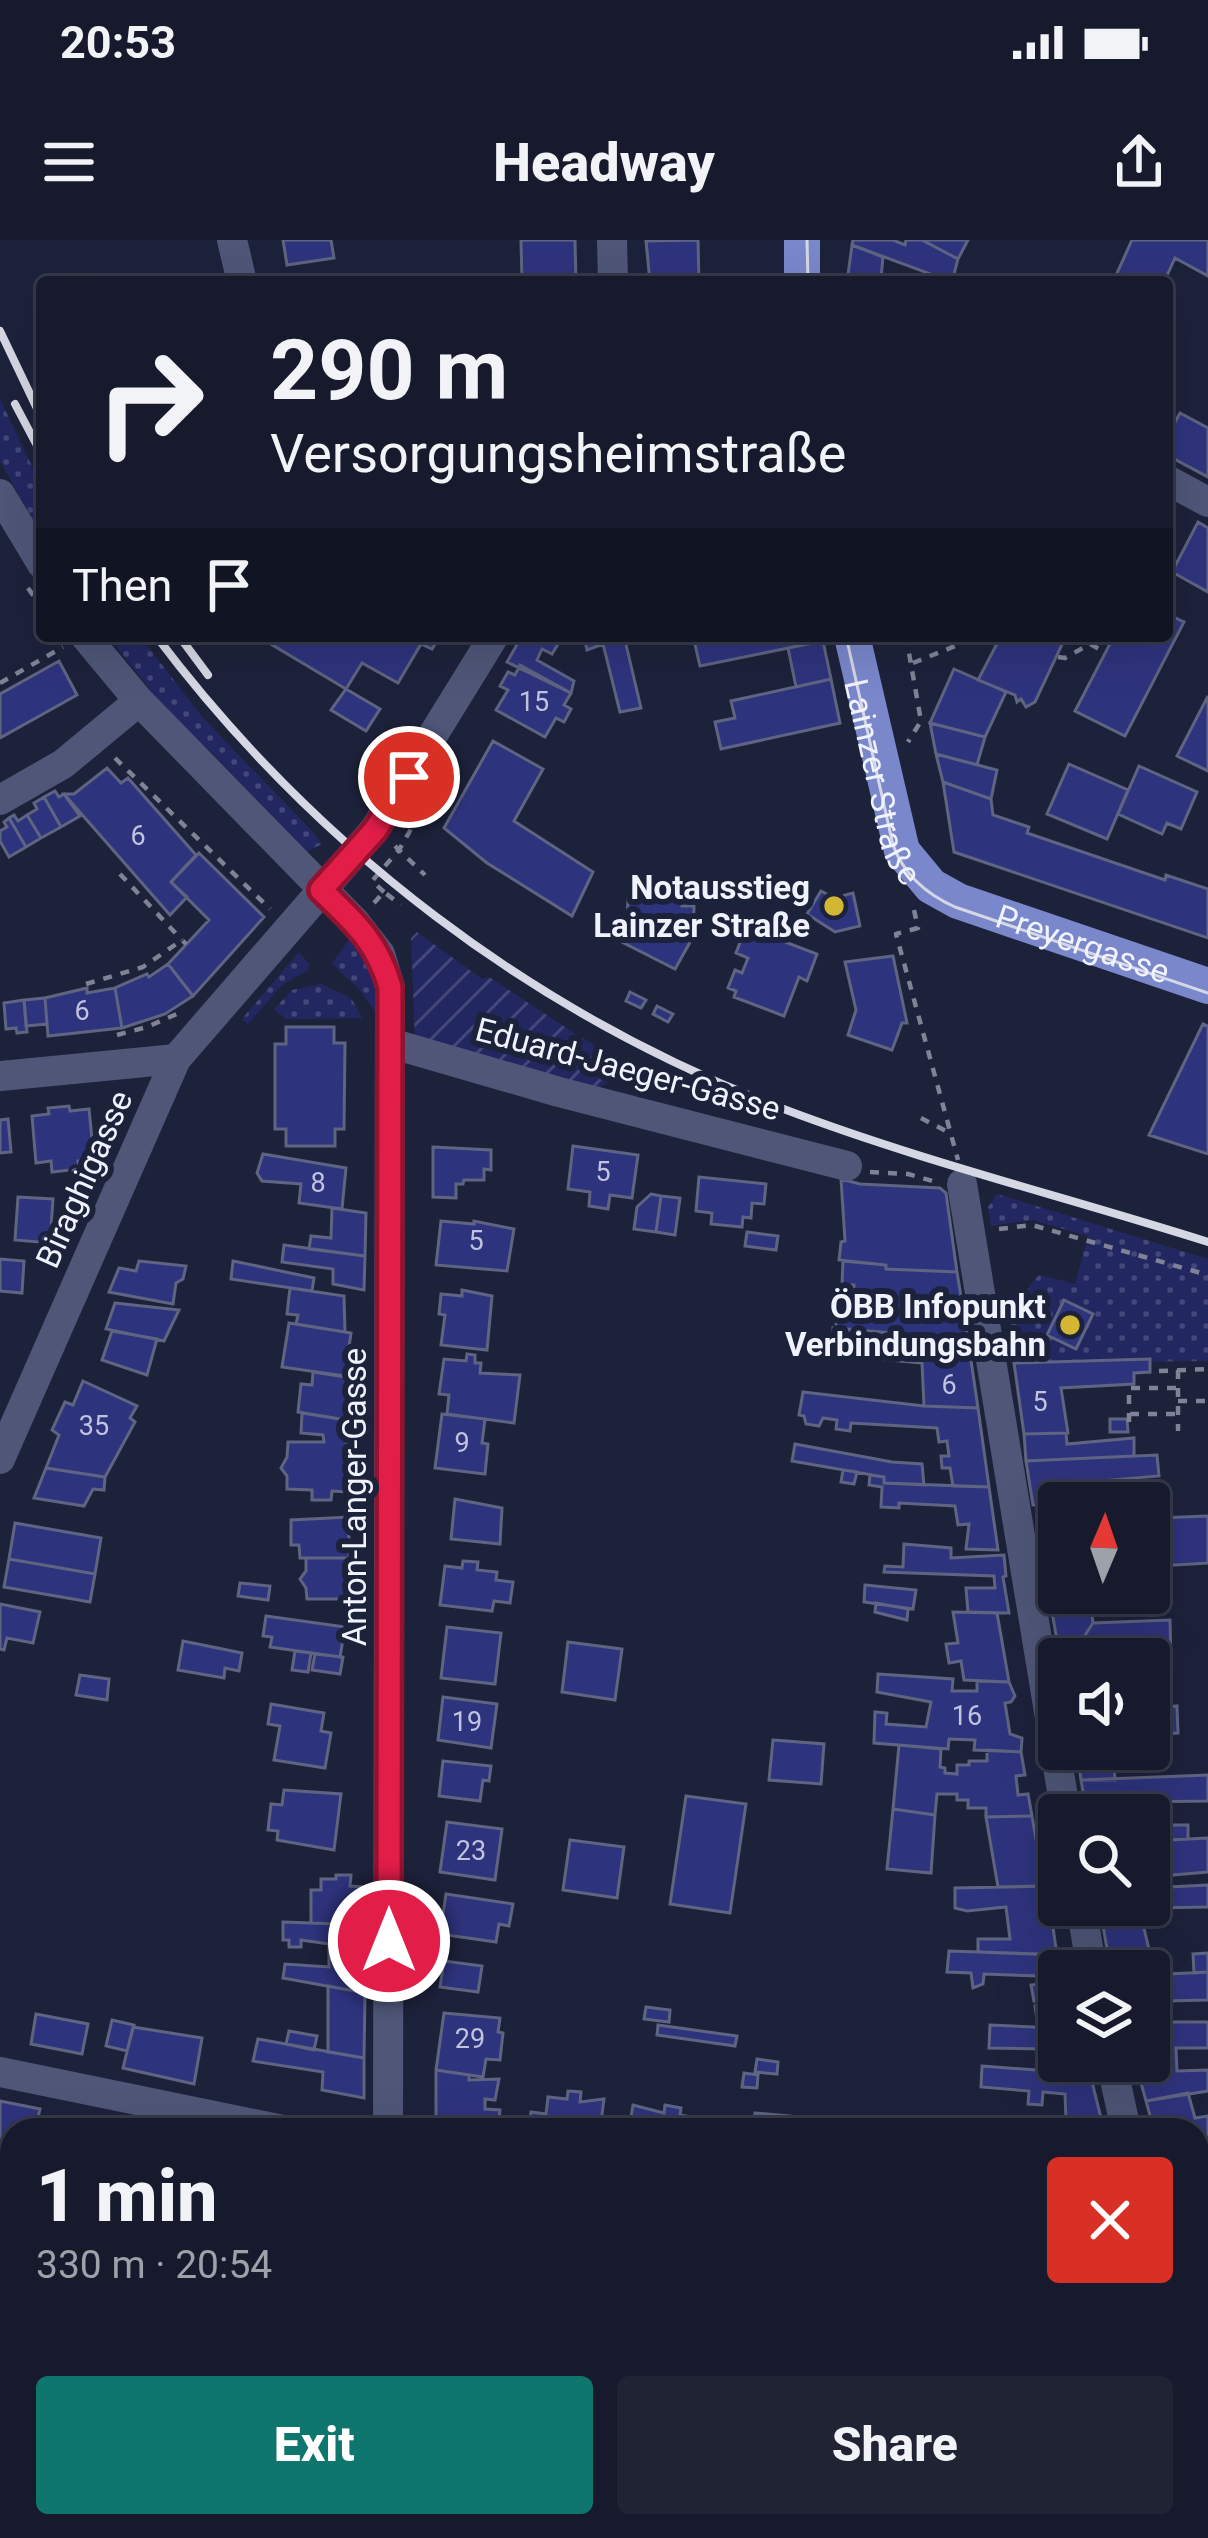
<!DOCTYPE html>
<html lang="en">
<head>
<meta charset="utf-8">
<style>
  body { margin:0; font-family:Roboto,sans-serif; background:#1f2334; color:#f1f3f6; height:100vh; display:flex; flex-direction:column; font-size:45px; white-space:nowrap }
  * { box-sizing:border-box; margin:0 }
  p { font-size:39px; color:#9ea1a9 }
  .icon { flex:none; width:66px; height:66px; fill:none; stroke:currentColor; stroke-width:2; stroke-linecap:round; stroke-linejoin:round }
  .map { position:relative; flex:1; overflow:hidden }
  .panel { position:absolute; left:0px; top:1878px; width:1209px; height:420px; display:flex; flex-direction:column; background:#161a2c; border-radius:36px 36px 0 0; box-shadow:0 12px 48px #0002,0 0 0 3px #353848 }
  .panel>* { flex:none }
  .hud { position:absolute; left:36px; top:36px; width:1137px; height:366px; border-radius:12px; box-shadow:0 12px 48px #0002,0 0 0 3px #353848; background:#161a2c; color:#f1f3f6; overflow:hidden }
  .needle { width:78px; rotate:2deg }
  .controls { position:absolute; left:1038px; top:1242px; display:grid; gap:24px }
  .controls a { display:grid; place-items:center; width:132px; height:132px; border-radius:12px; background:#161a2c; box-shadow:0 12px 48px #0002,0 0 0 3px #353848; font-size:60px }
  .pin { position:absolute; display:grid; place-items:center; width:102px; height:102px; color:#fff; margin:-51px; border:6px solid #fff; border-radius:50%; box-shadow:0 3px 12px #0007 }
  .me { position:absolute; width:132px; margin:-66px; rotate:0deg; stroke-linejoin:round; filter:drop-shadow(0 0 9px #0008) }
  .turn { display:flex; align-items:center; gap:42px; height:252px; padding:0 36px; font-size:54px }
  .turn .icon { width:156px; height:156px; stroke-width:2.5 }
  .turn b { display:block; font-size:84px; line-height:102px }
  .then { display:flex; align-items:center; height:114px; padding:0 36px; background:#0003; gap:24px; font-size:45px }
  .round { display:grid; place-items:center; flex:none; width:126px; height:126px; border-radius:12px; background:#1f2334 }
  .head { display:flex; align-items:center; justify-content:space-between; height:204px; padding:0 36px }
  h1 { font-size:72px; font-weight:800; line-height:90px }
  .primary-button { display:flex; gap:24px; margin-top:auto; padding:24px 36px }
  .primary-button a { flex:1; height:138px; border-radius:12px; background:#0f766e; color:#fff; font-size:48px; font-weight:800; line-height:138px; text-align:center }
  .primary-button a+a { background:#1f2334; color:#f1f3f6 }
  .status { display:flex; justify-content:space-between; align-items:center; height:84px; padding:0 60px; background:#161a2c; direction:ltr }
  .status svg { height:33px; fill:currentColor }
  header { display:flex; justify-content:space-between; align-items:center; height:156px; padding:0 36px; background:#161a2c; font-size:54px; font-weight:800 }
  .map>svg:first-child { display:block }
</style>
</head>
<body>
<div class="status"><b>20:53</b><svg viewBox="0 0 49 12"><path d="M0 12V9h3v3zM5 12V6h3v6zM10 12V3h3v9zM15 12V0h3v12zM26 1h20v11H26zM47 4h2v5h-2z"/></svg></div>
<header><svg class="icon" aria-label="menu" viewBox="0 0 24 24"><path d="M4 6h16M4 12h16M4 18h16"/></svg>Headway<svg class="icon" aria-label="share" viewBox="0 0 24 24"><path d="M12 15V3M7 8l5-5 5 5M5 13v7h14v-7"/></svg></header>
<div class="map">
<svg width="1208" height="2298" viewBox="0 0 1208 2298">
  <defs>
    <pattern id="grass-dots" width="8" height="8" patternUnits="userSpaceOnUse" patternTransform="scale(3)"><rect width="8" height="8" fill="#232761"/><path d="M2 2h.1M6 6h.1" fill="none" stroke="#434779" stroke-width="1.8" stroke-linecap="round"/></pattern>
    <pattern id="garden-furrows" width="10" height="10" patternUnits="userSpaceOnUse" patternTransform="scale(3)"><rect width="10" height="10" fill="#232761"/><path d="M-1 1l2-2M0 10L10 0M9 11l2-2" fill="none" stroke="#434779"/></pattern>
  </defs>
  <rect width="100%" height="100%" fill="#1d223b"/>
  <path fill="url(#grass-dots)" d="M0 159 42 247V296L0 221Z
    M108 396H140L203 478 312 591 322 604 307 612 209 510 200 513Z
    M350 698C367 722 378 742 375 771L359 749 332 724Z
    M299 712 309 724 308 730 282 745 248 784 242 779Z
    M321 744 351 758 362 778 286 779 274 769 292 750Z
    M997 954 1208 1019V1121L1014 1123C1005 1076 1009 1071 1039 1035L1075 1044 1088 996 1032 980 991 986 988 967Z"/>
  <path fill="url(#garden-furrows)" d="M417 692 482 739 489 737 580 797 628 822 623 835 594 850 415 800 411 698Z"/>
  <path fill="#2e337d" stroke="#5e6481" stroke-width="3" d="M283 0H331L334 18 287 25Z
    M521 0H575L576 42H522Z
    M698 0 699 42H650L646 1Z
    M853 0H893L905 5 906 0H922L958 19 952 42 852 5Z
    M922 0H968L958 19Z
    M1132 0H1208V36L1175 18 1164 42H1113Z
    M852 5 883 17 881 38 893 42H847Z
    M1180 173 1208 188V237L1167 215V197Z
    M1198 282 1208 288V352L1172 332Z
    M1167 374 1184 382 1125 496 1075 471 1114 396H1167Z
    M273 396H440L432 409 421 404 398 443 362 423 346 449 269 403Z
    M522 396H563L552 414 542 409 537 420 574 441 571 453 507 422Z
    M584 396H624L641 468 620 472 603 404 587 410Z
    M693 396H726L727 401 749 396H821L823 401 700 426Z
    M1001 396H1066L1035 462 1026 467 1021 459 1017 462 1015 455 978 440Z
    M823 401 831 439 796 447 788 408Z
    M59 421 77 455 0 498V454Z
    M520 425 571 453 564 465 571 469 564 482 556 478 545 497 496 470 508 450 500 446 508 432 515 435Z
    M954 429 1006 452 985 497 930 483Z
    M831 439 840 483 721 509 715 482 735 478 731 461Z
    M346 449 380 469 366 491 331 470Z
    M1208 456V531L1177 516Z
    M930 483 985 497 977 525 936 514Z
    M493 501 543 529 514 581 593 632 572 676 487 623 444 588Z
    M936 514 997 530 991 559 943 542Z
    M1069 524 1128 550 1107 599 1047 574Z
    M1139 526 1197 552 1181 589 1167 583 1162 594 1118 574Z
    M107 528 121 543 128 538 196 615 171 642 187 657 170 675 64 554H74Z
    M943 542 991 559 993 575 1029 587 1027 593 1165 640 1166 635 1208 649V698L954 612Z
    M55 551 59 557 64 554 80 576 61 587 44 557Z
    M44 557 61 587 41 598 27 575 37 569 34 563Z
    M14 575 18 581 27 575 41 598 26 607 9 578Z
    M9 578 26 607 9 617 0 601V591L7 587 4 582Z
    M199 613 264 677 193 756 168 724 209 680 171 642Z
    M821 651 834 658 853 653 860 686 835 692 807 674Z
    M681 657 682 666H694L693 697 675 729 620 701 627 685 628 658Z
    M746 687 817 714 807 741 799 737 784 776 734 757 736 751 728 748 735 730 742 733 748 718 736 713Z
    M893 716 907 783H902L892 810 848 795 856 770 845 722Z
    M168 724 193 756 165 774 122 788 115 748 147 734 149 737Z
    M87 748V753L115 748 122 788 48 796 45 758Z
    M630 752 646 760 641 768 626 761Z
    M45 758 47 784 26 786 24 760Z
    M24 760 27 792 17 793 16 788 6 789 4 763Z
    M657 766 673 774 668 782 653 774Z
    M1203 784 1208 786V914L1149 895Z
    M286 787H334V803H345L344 889H335V906H286V889H275V804H286Z
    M628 828 645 837 640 845 623 837Z
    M69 866 70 871 89 869 94 919 78 921 79 929 52 932 51 921 36 923 32 876 49 874 48 868Z
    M8 879 11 912 0 913V880Z
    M573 906 638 915 632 958 610 955 608 969 589 966 590 952 568 949Z
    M433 907 491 910V930L484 929V940H464L463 944H456V958L433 957Z
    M263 914 346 928 342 969 299 963 301 944 262 941 257 933Z
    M699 937 766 944 764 964 752 963 751 978 743 977 742 987 711 984 712 973 696 971Z
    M841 939 860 944 940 948 946 953 957 1032 886 1029V1025L839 1020 841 1002 845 1001Z
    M651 954 661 956 656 992 634 989 637 967Z
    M661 956 680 958 675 995 656 992Z
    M18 957 53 959 50 1003 15 1000Z
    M332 968 366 973 365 1016 309 1009 311 996 331 998Z
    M441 981 474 984V981L514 989 507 1031 436 1025Z
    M747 992 778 996 776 1010 745 1006Z
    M284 1005 365 1016 364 1050 333 1044V1029L282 1022Z
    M0 1019 24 1021 22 1053 0 1051Z
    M139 1021 186 1026 183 1039 176 1043 173 1064 109 1052 119 1028 136 1031Z
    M233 1021 314 1038 312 1051 231 1039Z
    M843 1021 886 1025V1029L957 1032 968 1100 836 1088 837 1070 847 1071V1057H853L854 1045 842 1044Z
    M290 1048 344 1056 345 1092 296 1084 298 1075 287 1074Z
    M462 1050 492 1056 487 1110 441 1105 445 1075 439 1074 441 1054 462 1056Z
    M1064 1060 1093 1074 1076 1109 1047 1095Z
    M115 1063 179 1070 164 1101 106 1089Z
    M289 1083 351 1093 345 1136 282 1127Z
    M833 1088 968 1100 978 1168 924 1166 922 1123 852 1117 854 1095 833 1093Z
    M112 1091 157 1099 147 1135 102 1120Z
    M467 1114 475 1115V1123H481L480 1133 520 1135 514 1183 447 1174 449 1155 439 1154 444 1119 466 1121Z
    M1150 1119V1132L1134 1133V1144L1061 1148 1068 1193 1024 1194 1014 1123Z
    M313 1132 352 1138 346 1180 298 1172 301 1144 312 1145Z
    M83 1141 137 1166 130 1178 135 1182 105 1237 46 1228 59 1195 52 1190 65 1162 73 1165Z
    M803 1152 924 1166 978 1168 989 1247 953 1246 950 1228H942L941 1216H949L947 1201 939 1202 937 1188 851 1183 850 1191 836 1189 837 1180 823 1178 819 1186 806 1184 804 1176 799 1175Z
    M302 1173 346 1180 348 1252 332 1251 331 1260H312V1250L287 1249V1236L281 1228 287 1217 288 1202H324L323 1195 301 1193Z
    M442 1174 485 1179 482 1203 488 1204 485 1234 435 1228Z
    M1110 1179H1127L1128 1192H1110Z
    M1066 1193 1067 1204 1134 1198V1216L1026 1221 1024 1194Z
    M795 1204 892 1222 922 1224 924 1245 884 1243V1237L792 1221Z
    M1157 1215 1159 1236 1054 1245 1056 1263 1033 1265 1026 1221Z
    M46 1228 105 1237 104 1250 93 1249 84 1266 34 1258Z
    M843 1230 857 1232 854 1244 841 1242Z
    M870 1235 884 1237V1243L989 1247 998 1310 966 1309 969 1284 958 1285 955 1266 899 1263V1268L881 1267 882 1247 869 1245Z
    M455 1259 502 1268 500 1304 451 1299Z
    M1208 1276V1323L1160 1326 1158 1278Z
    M349 1277V1318H300L299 1305H291V1280Z
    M15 1283 101 1298 95 1334 9 1319Z
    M904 1304 951 1308V1318L1004 1315 1006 1336 1003 1337 1009 1373 968 1372 966 1348H995L994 1336 884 1332 885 1326 903 1327Z
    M306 1318H349V1359H307L306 1348 300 1339 306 1331Z
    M9 1319 95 1334 90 1362 4 1347Z
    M463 1321 478 1322 477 1330 497 1332 496 1340 513 1342 510 1363 494 1361 492 1371 440 1365 445 1326 462 1328Z
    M1149 1336H1160L1162 1361 1091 1367 1093 1383 1080 1403 1058 1406 1047 1344 1059 1343V1353H1149Z
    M240 1343 270 1346 268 1360 238 1356Z
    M865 1345 916 1350 913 1369 864 1362Z
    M876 1363 908 1369 907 1380 875 1372Z
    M0 1364 40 1372 33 1403 7 1398 4 1410 0 1409Z
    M953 1372 997 1373 1009 1442 964 1440 961 1421 949 1423 946 1404 958 1403Z
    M266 1376 345 1387 340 1417 270 1407 272 1397 263 1396Z
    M1170 1380 1171 1425 1149 1426V1419H1061L1058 1406 1080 1403 1093 1383Z
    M447 1387 501 1393 495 1444 441 1438Z
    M183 1401 242 1413 239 1431 225 1428 224 1438 178 1430Z
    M568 1402 622 1409 615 1460 562 1452Z
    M295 1411 311 1413 308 1432 292 1430Z
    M315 1414 343 1417 340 1434 312 1430Z
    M878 1434 953 1439 952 1451H977V1441L1009 1442 1015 1456 1011 1462 1005 1463 1010 1494 1022 1498 1021 1512 974 1510 975 1500 949 1499 948 1509 874 1503 875 1472 887 1473 886 1484 926 1487 931 1462 877 1452Z
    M80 1435 109 1439 107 1460 76 1455Z
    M1168 1447 1170 1467 1149 1469V1449Z
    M443 1457 497 1464 491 1508 438 1500Z
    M271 1464 324 1473 321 1491 331 1493 325 1528 274 1520 280 1486 268 1484Z
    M1177 1466 1178 1493 1149 1495V1469Z
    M773 1500 824 1504 821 1544 769 1540Z
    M899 1505 941 1509 940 1527 945 1528V1533L957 1534V1525H969V1521H987V1510L1021 1512 1025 1535 1016 1536 1018 1555 1028 1554 1032 1576 986 1577V1568H968V1560H957V1554H937L935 1575 893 1569Z
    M1077 1509H1113L1115 1540H1081Z
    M443 1521 491 1526 489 1541 483 1540 480 1561 439 1556Z
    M1208 1535V1561L1142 1562 1144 1575H1087L1081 1540Z
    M284 1550 341 1554 334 1610 277 1600 278 1591 268 1590 271 1564 282 1565Z
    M686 1556 746 1564 730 1673 670 1664Z
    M893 1569 935 1575 931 1633 887 1629Z
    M1032 1576 1044 1646 998 1647 986 1577Z
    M447 1582 502 1589 495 1640 440 1632Z
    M1149 1585H1188V1599L1149 1601Z
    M1208 1598V1632L1149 1637V1601Z
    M570 1600 624 1607 617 1658 563 1650Z
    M336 1635H351L350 1646 365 1647V1685L311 1683V1650H321V1639H336Z
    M1208 1645V1667L1100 1669V1665H1149V1648Z
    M1047 1646 1057 1715 978 1712V1699H1010L1006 1667 967 1671 955 1668V1648Z
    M446 1654 513 1664 509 1686 499 1684 496 1702 440 1694Z
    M1139 1668 1155 1734 1111 1731 1100 1669Z
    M283 1682 365 1685V1753L283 1738 285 1724 329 1727V1704L301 1700V1707H289V1700H283Z
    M949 1711 1070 1715 1072 1731H1059V1788L1038 1787 1035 1766 1043 1765V1760L1034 1761 1031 1745 1040 1744 1039 1736 984 1734 983 1744 973 1748 971 1733 947 1732Z
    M1208 1713V1732L1194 1733 1193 1714Z
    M444 1721 482 1726 478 1752 440 1747Z
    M1208 1732V1760L1166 1761 1167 1782H1208V1808H1176L1177 1831 1208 1830V1851L1146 1861 1135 1821H1149V1735Z
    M328 1746 365 1753 364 1818 328 1812Z
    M646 1767 670 1770 669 1782 644 1779Z
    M444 1773 500 1778 498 1792 503 1793 500 1820 486 1819 483 1837 436 1830Z
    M36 1774 88 1784 82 1814 31 1804Z
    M112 1780 134 1785 127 1811 106 1806Z
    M658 1785 737 1796 735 1806 657 1795Z
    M990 1785 1059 1788V1818L1046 1817V1809L989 1808Z
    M133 1787 202 1798 194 1844 123 1828Z
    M289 1791 317 1796 314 1810 286 1804Z
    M258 1799 364 1818V1858L322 1850 323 1832 253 1821Z
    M757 1819 778 1822 777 1834 755 1832Z
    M982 1826 1090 1834 1104 1890H1013V1878L1066 1880 1065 1854 1043 1852 1042 1865 1028 1864 1029 1851 981 1847Z
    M436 1830 469 1835V1840L499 1839 495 1860 485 1859V1869L500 1870 498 1890 436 1884Z
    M744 1833 758 1835 757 1848 742 1847Z
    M568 1851 581 1852 580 1862 604 1859 600 1890H529L531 1872 546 1874 548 1857 567 1859Z
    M1188 1853 1195 1878 1208 1876V1902L1197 1904V1890H1154L1146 1861Z
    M0 1861 40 1869 35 1890H12V1930L0 1927Z
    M633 1865 664 1873 665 1865 681 1868 680 1875 697 1878 695 1890 629 1889Z
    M755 1873 791 1876 790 1884 797 1885V1890H749L750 1878 755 1879Z
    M1208 1902V1922L1197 1924V1904Z
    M1208 1977V2019L1197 2021V1979Z
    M0 2018 12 2020 10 2060 0 2058Z
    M1208 2019V2062L1197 2064V2021Z
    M1208 2062V2133L1197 2082V2064Z
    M280 2286H356L355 2298H280Z
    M440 2286H480V2291H440Z
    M575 2286H757L755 2298H573Z
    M1080 2286H1139L1135 2298H1077Z"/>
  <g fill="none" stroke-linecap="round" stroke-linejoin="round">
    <path stroke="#7f8395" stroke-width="4.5" stroke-dasharray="9 9" stroke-linecap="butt" d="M28 348 42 368
      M906 396 921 481 908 502
      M1058 417 1065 418 1090 404 1103 411
      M913 423 980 396
      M0 443 63 407
      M115 518 270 669
      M395 606 425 635
      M120 634 182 700
      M384 652 372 641 399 610 427 561
      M374 663 384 652 401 665
      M914 670 918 688 896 694 958 920
      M86 744 143 727 182 700 186 704
      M117 795 147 787 179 773
      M921 878 948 892
      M870 932 908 934 936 942
      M999 989 1032 985 1208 1035
      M1178 1130V1191
      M1159 1131 1208 1129
      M1178 1161H1208
      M1130 1174H1178
      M1129 1182V1148H1178"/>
    <path stroke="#4f5678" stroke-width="30" d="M232 0 242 42
      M612 0 613 42
      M1167 240 1208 262
      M0 254 42 324
      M85 396 139 461 355 682 380 714 390 747 388 1890
      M0 560 63 524 139 461
      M390 803 559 852 847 926
      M0 836 176 819 375 589 494 396
      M962 944 1066 1575
      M0 1219 176 819
      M1081 1665 1092 1731
      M1111 1821 1126 1890
      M0 1832 283 1890
      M1197 2221 1208 2274
      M389 2286V2298"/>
    <g stroke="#7a87cb" stroke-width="36">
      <path d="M802 0V42"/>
      <path id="s1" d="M852 396 902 611 931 646 958 661 1208 746"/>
    </g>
    <g stroke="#d5d8e4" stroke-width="3">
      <path d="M807 0 808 42"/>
      <path id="s2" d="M846 396 893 605C904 635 926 654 955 667L1208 753"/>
    </g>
    <path stroke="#d5d8e4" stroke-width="8" d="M0 91 42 179
      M15 164 42 215
      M156 396C317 609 532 773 781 868 920 921 1066 957 1208 1002
      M179 396 208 435"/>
  </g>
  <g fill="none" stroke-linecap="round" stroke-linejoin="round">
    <defs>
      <path id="route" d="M389 1701 390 747C377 701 354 682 321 650L375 590 409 537"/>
    </defs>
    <use href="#route" stroke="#92132f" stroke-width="30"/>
    <use href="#route" stroke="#e11d48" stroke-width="21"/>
  </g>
  <g fill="#d4b635" stroke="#1d223b" stroke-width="4.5">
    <circle cx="834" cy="666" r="12"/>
    <circle cx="1070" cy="1085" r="12"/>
  </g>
  <g text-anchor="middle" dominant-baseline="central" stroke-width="12" stroke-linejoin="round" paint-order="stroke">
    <g font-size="27" fill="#c0c3dd">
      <text x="534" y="462">15</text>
      <text x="138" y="596">6</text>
      <text x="82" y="771">6</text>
      <text x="603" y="932">5</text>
      <text x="318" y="943">8</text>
      <text x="476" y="1001">5</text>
      <text x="949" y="1145">6</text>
      <text x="1040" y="1162">5</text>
      <text x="94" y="1186">35</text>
      <text x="462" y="1203">9</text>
      <text x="967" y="1476">16</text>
      <text x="467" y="1482">19</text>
      <text x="471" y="1611">23</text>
      <text x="470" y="1799">29</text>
    </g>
    <g font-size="33" fill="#f0f3fd" stroke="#1d223b">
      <text stroke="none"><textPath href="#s2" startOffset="150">Lainzer Straße</textPath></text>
      <text stroke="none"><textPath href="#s1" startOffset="429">Preyergasse</textPath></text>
      <text transform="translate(628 829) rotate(15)">Eduard-Jaeger-Gasse</text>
      <text transform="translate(84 939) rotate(-66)">Biraghigasse</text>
      <text transform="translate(354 1257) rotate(-90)">Anton-Langer-Gasse</text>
    </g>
    <g font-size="33" font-weight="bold" fill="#f0f3fd" stroke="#1d223b" text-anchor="end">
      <text x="810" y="647">Notausstieg<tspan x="810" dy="38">Lainzer Straße</tspan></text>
      <text x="1046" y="1066">ÖBB Infopunkt<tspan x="1046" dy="38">Verbindungsbahn</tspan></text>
    </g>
  </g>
</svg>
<div class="controls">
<a><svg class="needle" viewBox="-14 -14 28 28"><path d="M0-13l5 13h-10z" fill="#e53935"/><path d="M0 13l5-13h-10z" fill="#9ea1a9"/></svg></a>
<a><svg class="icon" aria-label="sound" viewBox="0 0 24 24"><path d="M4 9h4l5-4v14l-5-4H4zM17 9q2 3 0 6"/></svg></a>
<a><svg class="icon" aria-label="search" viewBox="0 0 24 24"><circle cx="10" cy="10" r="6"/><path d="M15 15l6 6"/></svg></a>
<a><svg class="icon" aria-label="layers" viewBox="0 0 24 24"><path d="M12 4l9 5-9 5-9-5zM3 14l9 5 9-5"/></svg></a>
</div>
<div class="pin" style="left:409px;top:537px;background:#d93025"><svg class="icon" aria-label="arrive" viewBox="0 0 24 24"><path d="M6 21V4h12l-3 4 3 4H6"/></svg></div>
<svg class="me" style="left:389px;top:1701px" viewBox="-20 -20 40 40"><circle r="17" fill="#e11d48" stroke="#fff" stroke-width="3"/><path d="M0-11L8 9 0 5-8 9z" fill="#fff"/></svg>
<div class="hud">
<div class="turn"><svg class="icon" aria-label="right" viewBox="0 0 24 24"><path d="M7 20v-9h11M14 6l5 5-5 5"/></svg><div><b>290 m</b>Versorgungsheimstraße</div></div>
<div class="then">Then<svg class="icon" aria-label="arrive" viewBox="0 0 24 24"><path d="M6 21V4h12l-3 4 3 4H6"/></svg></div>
</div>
<section class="panel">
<div class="head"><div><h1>1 min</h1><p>330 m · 20:54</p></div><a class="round" style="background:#d93025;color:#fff"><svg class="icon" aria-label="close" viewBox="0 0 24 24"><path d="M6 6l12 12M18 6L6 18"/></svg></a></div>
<div class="primary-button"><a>Exit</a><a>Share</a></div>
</section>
</div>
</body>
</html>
